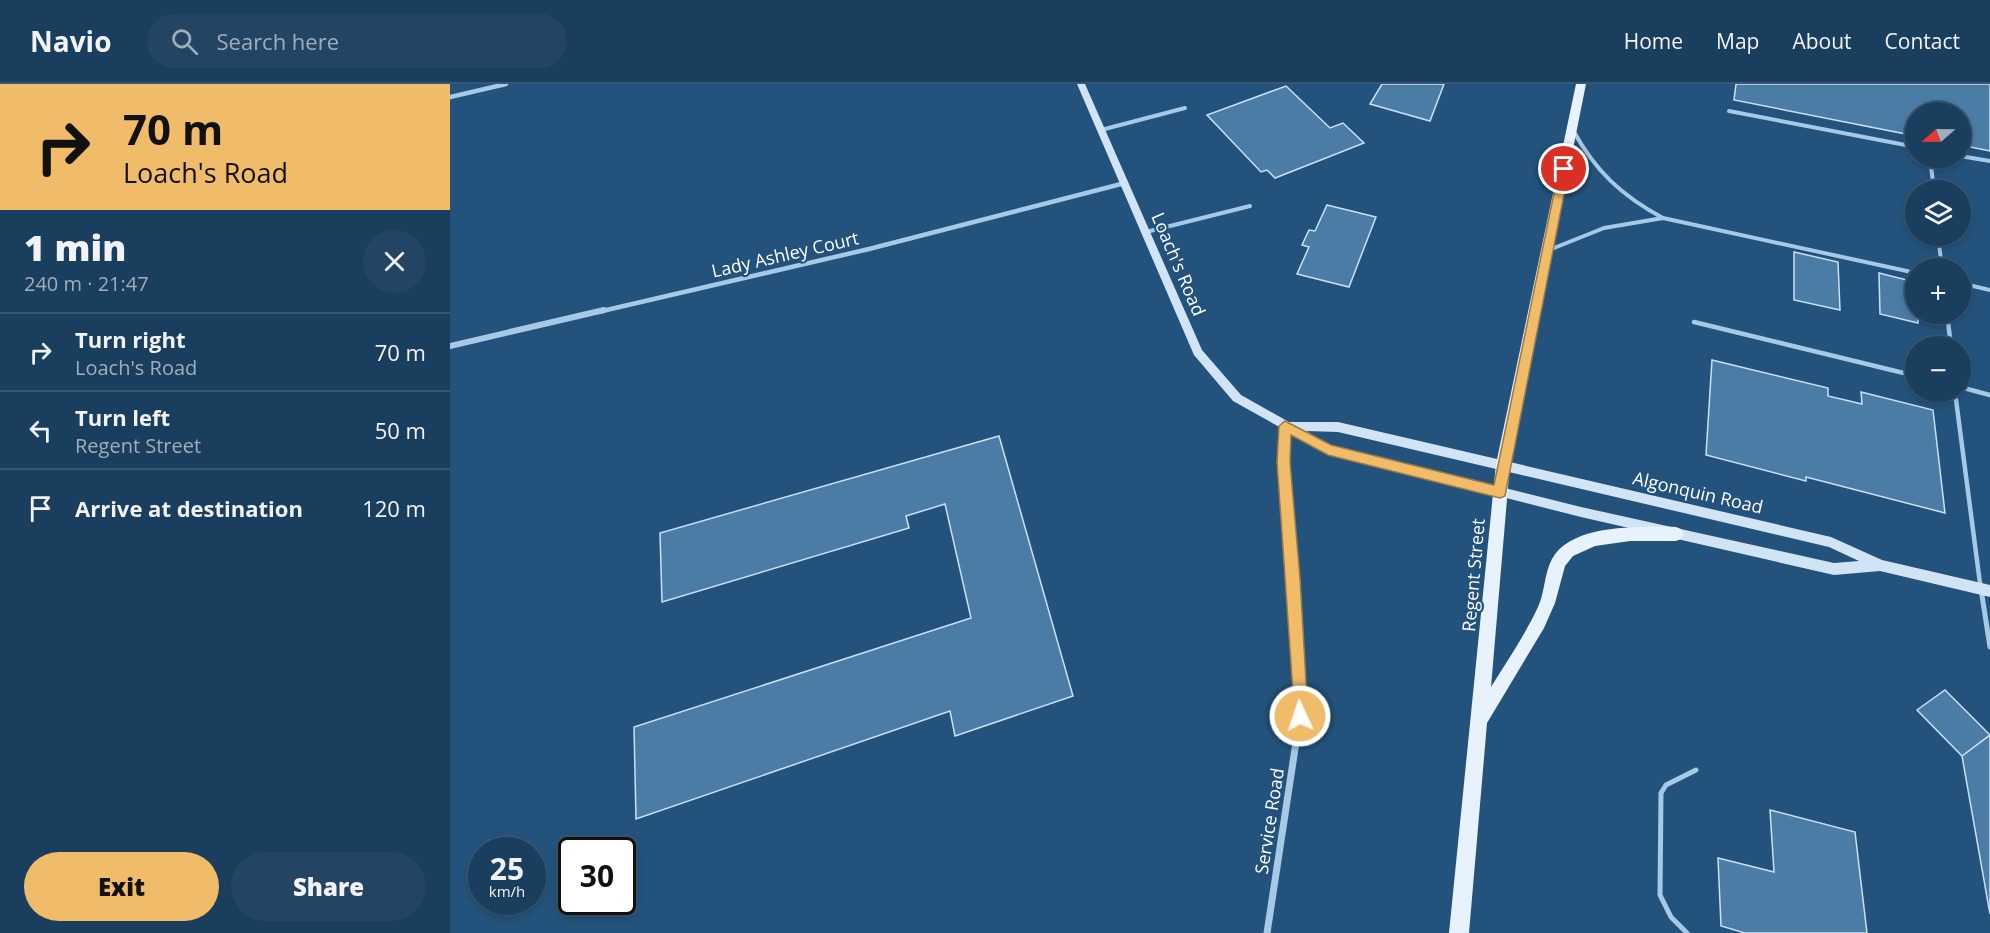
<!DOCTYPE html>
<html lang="en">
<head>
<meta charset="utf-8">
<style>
  body { margin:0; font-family:"Open Sans",sans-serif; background:#234563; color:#f1f3f6; height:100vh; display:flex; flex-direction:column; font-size:22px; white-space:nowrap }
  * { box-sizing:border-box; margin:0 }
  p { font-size:20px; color:#9faebc }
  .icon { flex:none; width:33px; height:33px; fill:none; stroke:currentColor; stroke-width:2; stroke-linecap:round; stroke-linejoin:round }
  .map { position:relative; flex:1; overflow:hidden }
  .side { display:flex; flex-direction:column; background:#1a3e5d; width:450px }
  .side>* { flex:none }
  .hud { background:#f1bc69; color:#111; overflow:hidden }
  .needle { width:39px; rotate:250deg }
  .buttons { position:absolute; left:1455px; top:18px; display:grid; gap:12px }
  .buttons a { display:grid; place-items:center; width:66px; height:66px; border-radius:50%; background:#1a3e5d; box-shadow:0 3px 9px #0003,0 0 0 2px #385772; font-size:30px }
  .speed { position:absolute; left:18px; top:753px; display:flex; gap:12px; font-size:30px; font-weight:700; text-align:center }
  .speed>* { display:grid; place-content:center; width:78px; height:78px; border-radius:50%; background:#1a3e5d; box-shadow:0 3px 9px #0003,0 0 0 2px #385772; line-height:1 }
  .speed small { font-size:15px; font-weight:400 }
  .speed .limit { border:3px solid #111; border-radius:9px; background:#fff; color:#111 }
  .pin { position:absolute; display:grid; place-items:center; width:51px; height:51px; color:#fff; margin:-26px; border:3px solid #fff; border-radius:50%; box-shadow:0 2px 6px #0007 }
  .me { position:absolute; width:66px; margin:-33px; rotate:357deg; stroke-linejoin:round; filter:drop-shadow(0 0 4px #0008) }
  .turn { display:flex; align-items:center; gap:21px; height:126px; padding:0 24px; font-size:27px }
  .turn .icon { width:78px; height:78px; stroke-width:2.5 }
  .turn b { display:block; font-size:42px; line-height:51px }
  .round { display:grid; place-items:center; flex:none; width:63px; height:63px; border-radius:32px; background:#234563 }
  .overview { display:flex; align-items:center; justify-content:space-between; height:102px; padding:0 24px }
  h1 { font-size:36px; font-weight:800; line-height:45px }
  .primary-button { display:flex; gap:12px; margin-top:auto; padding:12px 24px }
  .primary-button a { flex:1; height:69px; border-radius:36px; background:#f1bc69; color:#111; font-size:24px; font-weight:800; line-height:69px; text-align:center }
  .primary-button a+a { background:#234563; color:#f1f3f6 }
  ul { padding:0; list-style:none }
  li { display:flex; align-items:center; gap:18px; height:78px; padding:0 24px; border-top:2px solid #385772 }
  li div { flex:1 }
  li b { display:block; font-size:22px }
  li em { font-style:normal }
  header { display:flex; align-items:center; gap:36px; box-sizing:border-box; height:84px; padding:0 30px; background:#1a3e5d; border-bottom:2px solid #385772 }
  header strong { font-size:28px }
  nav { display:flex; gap:33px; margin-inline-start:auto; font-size:21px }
  .search { width:420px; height:54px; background:#234563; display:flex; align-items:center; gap:15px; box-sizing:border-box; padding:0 21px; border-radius:33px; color:#9faebc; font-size:22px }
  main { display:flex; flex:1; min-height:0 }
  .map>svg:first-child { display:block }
</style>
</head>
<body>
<header>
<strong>Navio</strong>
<div class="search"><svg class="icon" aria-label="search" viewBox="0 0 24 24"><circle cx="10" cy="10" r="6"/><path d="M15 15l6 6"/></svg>Search here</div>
<nav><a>Home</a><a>Map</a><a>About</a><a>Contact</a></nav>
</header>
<main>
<section class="side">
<div class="hud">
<div class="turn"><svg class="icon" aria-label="right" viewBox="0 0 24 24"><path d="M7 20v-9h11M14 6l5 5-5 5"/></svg><div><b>70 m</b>Loach's Road</div></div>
</div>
<div class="overview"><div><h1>1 min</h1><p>240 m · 21:47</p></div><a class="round"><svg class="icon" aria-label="close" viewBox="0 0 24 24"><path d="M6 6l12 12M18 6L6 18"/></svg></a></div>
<ul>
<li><svg class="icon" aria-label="right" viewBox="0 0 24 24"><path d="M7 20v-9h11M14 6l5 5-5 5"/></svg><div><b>Turn right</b><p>Loach's Road</p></div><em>70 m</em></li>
<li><svg class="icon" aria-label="left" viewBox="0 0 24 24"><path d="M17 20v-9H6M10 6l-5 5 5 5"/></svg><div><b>Turn left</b><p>Regent Street</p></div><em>50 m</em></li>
<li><svg class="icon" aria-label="arrive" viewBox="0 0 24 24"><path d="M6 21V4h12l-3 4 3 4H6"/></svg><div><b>Arrive at destination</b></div><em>120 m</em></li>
</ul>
<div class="primary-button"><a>Exit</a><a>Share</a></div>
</section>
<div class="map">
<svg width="1540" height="849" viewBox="0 0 1540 849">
  <rect width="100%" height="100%" fill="#23537c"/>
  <path fill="#4b7ca5" stroke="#cae1f4" stroke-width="1.5" d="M932 0H994L980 37 920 20Z
    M1286 0H1540V67L1510 61V28H1466V52L1284 16Z
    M836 2 880 44 893 39 914 59 825 94 817 86 811 88 757 31Z
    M877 121 926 133 899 203 847 190 859 163 852 161 859 146 865 147Z
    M1344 168 1388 178 1390 226 1344 216Z
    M1429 189 1465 198 1466 230H1468V239L1430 230Z
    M1262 276 1378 304V312L1412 320 1411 308 1483 326 1495 429 1356 393V397L1256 371Z
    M549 352 623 612 505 652 500 627 186 735 184 643 521 534 495 420 456 432 459 444 212 518 210 449Z
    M1495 606 1540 651 1512 672 1467 626Z
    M1540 651V830L1512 672Z
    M1320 726 1405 748 1417 849H1295L1271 842 1268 774 1324 788Z"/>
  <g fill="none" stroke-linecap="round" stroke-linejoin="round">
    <path stroke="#a6c9e6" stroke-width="4" d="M1279 27 1466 63
      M651 46 735 24
      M1123 46C1145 87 1172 112 1213 134L1466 189
      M1510 72 1540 77
      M1480 74 1484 106
      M696 148 800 122
      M1488 152 1492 184
      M1099 166 1154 144 1213 134
      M1510 199 1540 206"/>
    <path stroke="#a6c9e6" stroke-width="4.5" d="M1497 230 1501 262
      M1244 238 1466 292
      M1510 303 1540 311
      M1505 308 1531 507"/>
    <path stroke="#a6c9e6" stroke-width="5" d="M1531 505 1540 563
      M1237 849 1221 833 1210 811 1211 709 1216 701 1246 686"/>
    <path stroke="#a6c9e6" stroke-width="4.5" d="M0 13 56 0
      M148 228 419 165 675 99"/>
    <path stroke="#a6c9e6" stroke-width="6" d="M0 262 154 226
      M835 342 833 378 842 507"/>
    <path stroke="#a6c9e6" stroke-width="7" d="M817 849 850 632 842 505"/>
    <path fill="#d0e4f5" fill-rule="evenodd" d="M627 0H635L752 266 791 311 839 338H888L1381 453 1432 476 1540 501V513L1430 487 1384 491 1131 433 874 368 783 317 744 271ZM856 347 888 348 1379 463 1409 477 1384 479 1131 423 881 361Z"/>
    <path fill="#e7f2fd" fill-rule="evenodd" d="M1126 0H1136L1060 380 1041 603C1057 577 1075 551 1088 523 1095 508 1094 490 1102 475 1122 439 1191 443 1226 443L1231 445 1234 450 1231 455 1226 457H1180L1145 462 1123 472 1115 482 1105 519 1094 544 1037 639 1019 849H999L1046 380Z"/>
  </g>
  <path fill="#f1bc69" stroke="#9d7a44" stroke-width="1.5" d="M1114 81 1119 85 1055 412 1050 414 878 371 841 351 840 378 850 494 858 632 856 637 850 639 845 637 827 378 829 342 835 337 881 361 1044 401 1109 85Z"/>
  <g text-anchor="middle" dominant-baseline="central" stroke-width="4.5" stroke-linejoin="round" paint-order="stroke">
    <g font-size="18" fill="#fff" stroke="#23537c">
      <text transform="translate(335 170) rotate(-13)">Lady Ashley Court</text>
      <text transform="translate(729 180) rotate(67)">Loach's Road</text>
      <text transform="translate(1248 408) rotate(13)">Algonquin Road</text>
      <text transform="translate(1023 491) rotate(-85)">Regent Street</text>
      <text transform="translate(819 737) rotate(-81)">Service Road</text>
    </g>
  </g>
</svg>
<div class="buttons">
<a><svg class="needle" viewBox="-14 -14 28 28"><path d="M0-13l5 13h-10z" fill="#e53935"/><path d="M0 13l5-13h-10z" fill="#9faebc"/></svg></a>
<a><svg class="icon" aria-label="layers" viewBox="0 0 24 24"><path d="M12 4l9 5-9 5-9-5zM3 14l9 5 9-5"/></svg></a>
<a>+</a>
<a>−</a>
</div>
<div class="speed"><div>25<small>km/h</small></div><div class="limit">30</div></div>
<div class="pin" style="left:1114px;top:85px;background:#d93025"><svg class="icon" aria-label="arrive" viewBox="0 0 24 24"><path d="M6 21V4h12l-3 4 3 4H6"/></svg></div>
<svg class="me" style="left:850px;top:632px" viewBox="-20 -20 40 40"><circle r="17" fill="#f1bc69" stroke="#fff" stroke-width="3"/><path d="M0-11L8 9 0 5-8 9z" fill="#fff"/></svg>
</div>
</main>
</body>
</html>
